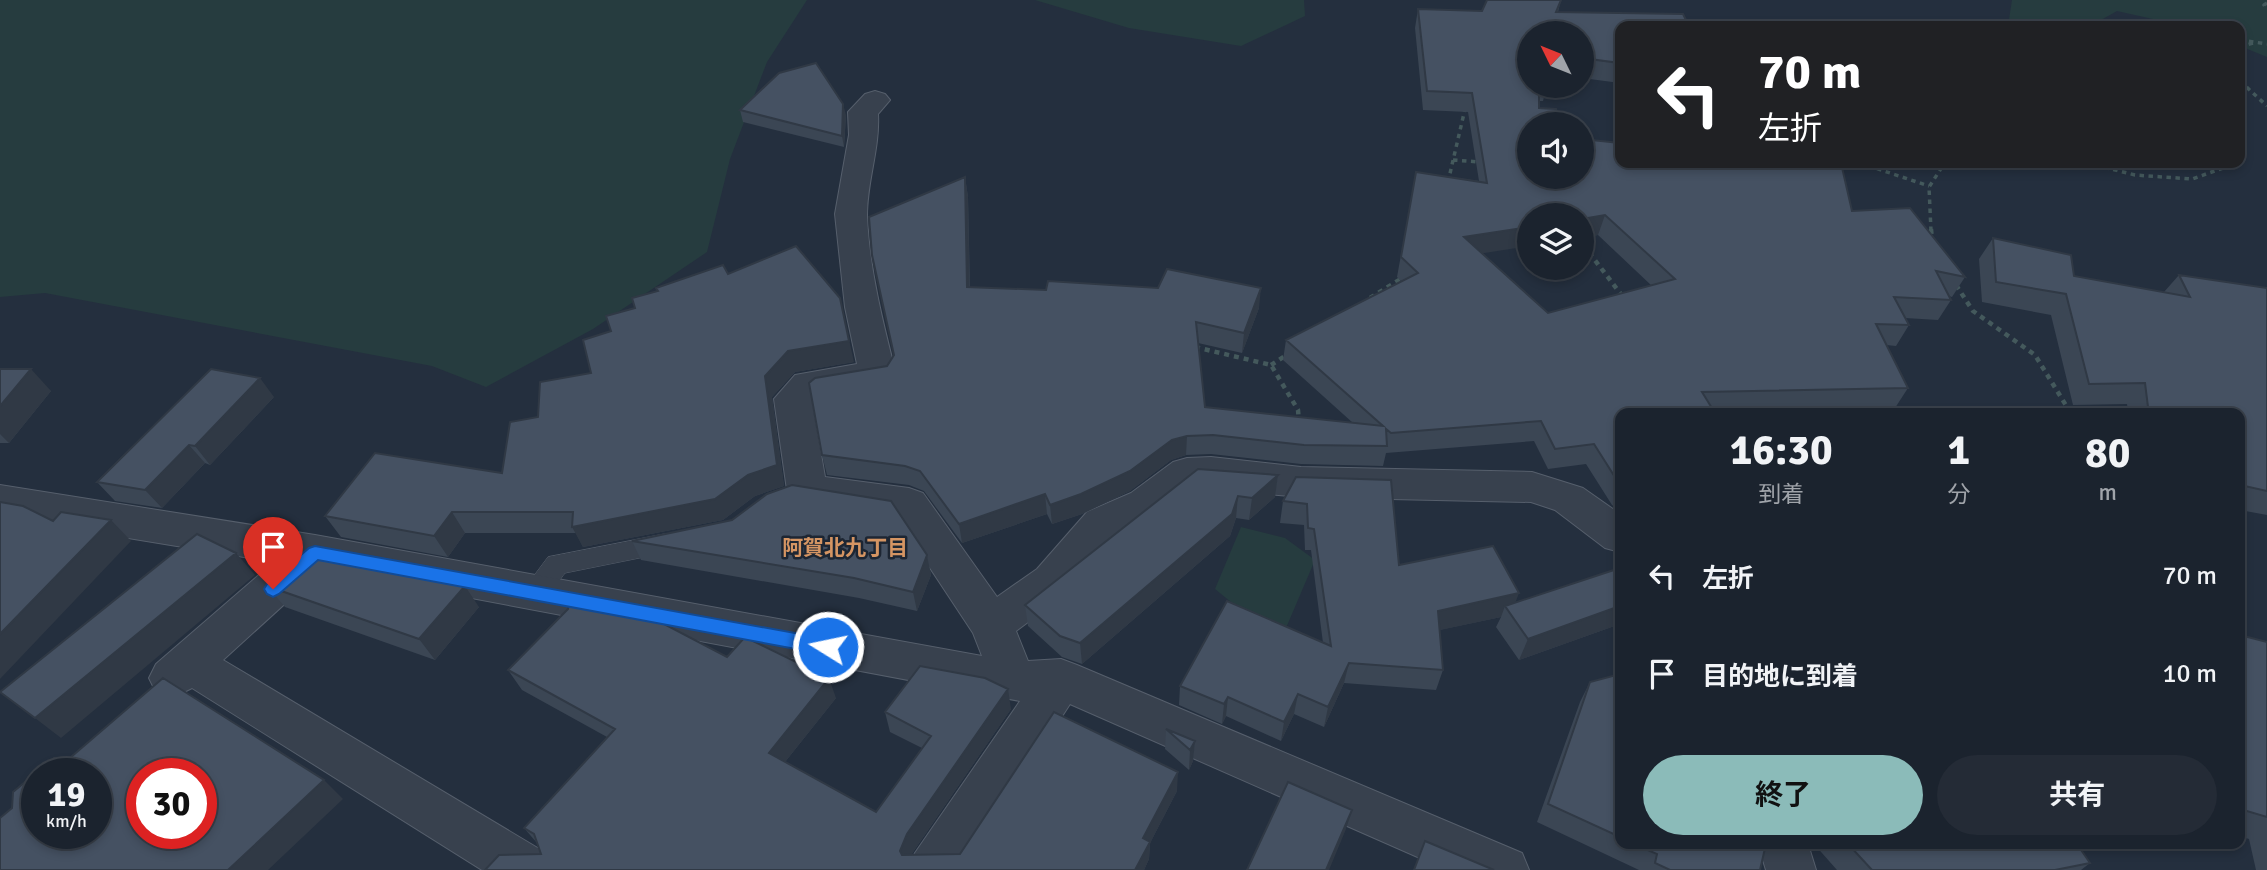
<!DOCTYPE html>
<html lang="ja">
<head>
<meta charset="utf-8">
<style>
  body { margin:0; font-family:Signika,"Noto Sans JP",sans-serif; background:#242b36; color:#f1f3f6; height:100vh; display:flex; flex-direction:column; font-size:26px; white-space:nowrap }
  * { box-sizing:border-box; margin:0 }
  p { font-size:23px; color:#a0a4aa }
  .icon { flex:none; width:38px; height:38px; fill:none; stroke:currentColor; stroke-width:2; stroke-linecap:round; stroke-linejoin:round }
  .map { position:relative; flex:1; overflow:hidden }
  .panel { position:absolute; left:1615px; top:408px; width:630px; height:441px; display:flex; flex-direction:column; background:#1b232e; border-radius:14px; box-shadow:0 4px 10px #0003,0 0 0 2px #39404a }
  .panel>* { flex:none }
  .hud { position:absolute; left:1615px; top:21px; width:630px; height:147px; border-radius:14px; box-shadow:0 4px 10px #0003,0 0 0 2px #39404a; background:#202124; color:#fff; overflow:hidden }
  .needle { width:46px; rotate:313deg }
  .buttons { position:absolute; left:1517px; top:21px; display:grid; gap:14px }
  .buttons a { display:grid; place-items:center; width:77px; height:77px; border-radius:50%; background:#1b232e; box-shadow:0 4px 10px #0003,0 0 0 2px #39404a; font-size:35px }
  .speed { position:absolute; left:21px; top:758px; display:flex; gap:14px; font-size:35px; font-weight:700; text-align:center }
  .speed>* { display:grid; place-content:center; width:91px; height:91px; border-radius:50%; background:#1b232e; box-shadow:0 4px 10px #0003,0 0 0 2px #39404a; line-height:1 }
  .speed small { font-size:18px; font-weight:400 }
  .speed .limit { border:10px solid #d22; background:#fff; color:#111 }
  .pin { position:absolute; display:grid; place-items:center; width:60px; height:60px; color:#fff; margin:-72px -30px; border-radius:50% 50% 50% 0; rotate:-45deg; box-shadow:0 0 7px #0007 }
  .pin .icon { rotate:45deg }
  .me { position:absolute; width:77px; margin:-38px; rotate:280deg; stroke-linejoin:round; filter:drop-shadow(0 0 5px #0008) }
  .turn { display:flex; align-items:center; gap:24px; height:147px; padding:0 28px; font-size:32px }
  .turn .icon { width:91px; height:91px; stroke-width:2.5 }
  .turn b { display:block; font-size:49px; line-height:60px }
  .eta { display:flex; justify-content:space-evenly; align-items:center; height:119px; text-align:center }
  .eta b { font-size:42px; font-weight:700; line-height:49px }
  .action { display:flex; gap:14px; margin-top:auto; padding:14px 28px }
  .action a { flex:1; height:80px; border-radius:42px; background:#8bbbb9; color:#111; font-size:28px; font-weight:700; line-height:80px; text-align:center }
  .action a+a { background:#242b36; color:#f1f3f6 }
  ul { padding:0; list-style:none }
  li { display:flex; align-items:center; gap:21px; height:98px; padding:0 28px }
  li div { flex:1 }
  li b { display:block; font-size:26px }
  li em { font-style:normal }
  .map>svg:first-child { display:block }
</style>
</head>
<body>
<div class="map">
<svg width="2267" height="870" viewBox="0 0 2267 870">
  <rect width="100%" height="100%" fill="#242f3e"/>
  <path fill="#263c3f" d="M0 0H807L767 62 730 159 707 252 593 329 486 387 432 366 45 293 0 297Z
    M1035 0H1304L1305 16 1241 46 1129 28Z
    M2012 0H2267V57L2240 46V26H2184L2117 11 2101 20 2099 26H2008Z
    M1241 527 1285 538 1315 560 1280 642 1215 589Z"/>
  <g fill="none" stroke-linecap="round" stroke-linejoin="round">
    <defs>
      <path id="service" d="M665 534 674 537 677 544 674 551 565 573C554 587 545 607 525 600L521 593 548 557Z"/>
      <path id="minor" d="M875 91 885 94 890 100 878 114C880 148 867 181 867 215 869 268 883 323 896 374L891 383 819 396 812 402 825 477 909 488 923 493 997 597 1037 569 1087 512 1131 493 1173 462 1187 458 1211 457 1301 467 1532 472 1583 488 1620 514V552L1605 548 1555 510 1531 502 1301 497 1196 488 1159 515 1115 534 1067 593 1016 631 1028 661 1061 659 1077 665 1522 853 1529 870H1447L1070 704 962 870H908L915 853 1020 701 322 570 223 660 546 853 553 870H482L192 688 172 698 156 692 149 678 156 664 274 562 0 517V485L315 535 982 656 973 633 897 518 807 505 793 501 787 490 774 399 795 375 857 364 845 307 835 214 849 135 848 112 865 94Z
        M1758 844H1808L1816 870H1766Z"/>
    </defs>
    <use href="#service" stroke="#565f6c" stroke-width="1"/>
    <use href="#minor" stroke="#565f6c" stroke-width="2"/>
    <path stroke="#44595c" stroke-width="3.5" stroke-dasharray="4.5 4.5" stroke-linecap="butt" d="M2267 3 2264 5 2267 8
      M2240 40 2267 44
      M2240 47 2256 42
      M2240 81 2267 106
      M1453 160 1480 162
      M1860 163 1929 186
      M2087 163 2135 175 2192 179 2223 168 2221 163
      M1448 182 1465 109
      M1931 231 1929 187 1944 164 2017 163"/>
    <path stroke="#44595c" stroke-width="4.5" stroke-dasharray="5 5" stroke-linecap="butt" d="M1931 229 1932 240
      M1592 232 1591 255 1623 297
      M1956 285 1973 311 2035 355 2067 407 2078 413
      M1370 298 1404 277
      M1195 347 1271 365 1298 410 1299 422
      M1271 365 1288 354"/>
    <use href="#service" fill="#38414e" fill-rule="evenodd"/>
    <use href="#minor" fill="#38414e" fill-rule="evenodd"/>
  </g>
  <path fill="#3b4654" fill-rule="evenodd" d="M1561 0 1558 12 1620 26V83L1582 78V33H1530V86H1547L1543 101H1539L1530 177 1852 211 1965 277 1952 297 1949 296 1951 300 1938 320 1905 318 1909 325 1896 346 1886 345 1908 388 1895 408 1620 413V511L1612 505 1586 464 1548 469 1534 441 1386 453 1383 466 1301 464 1211 454 1186 455 1171 460 1130 491 1082 514 1052 524 1047 514 962 543 924 491 909 485 827 475 822 455 894 356 965 177 968 197 970 287 1259 308 1242 353 1198 343 1205 407 1353 423 1283 360 1286 340 1402 282 1397 277 1416 172 1479 181 1468 112 1423 110 1415 28 1418 9 1482 11ZM1582 215V238L1598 235 1652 286 1548 313 1482 253Z
    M740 110 846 115 844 147 743 122Z
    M1993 238 2074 276 2164 292 2179 275 2267 288V515L2240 510V413L2128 411 2127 404 2073 405 2051 315 1982 302 1979 259Z
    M728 274 854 362 795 372 772 397 784 486 755 496 723 520 583 547 576 533H465L448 557 341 537 325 516 502 473 538 417 591 373 611 331 635 308Z
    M0 369 51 391 9 443H0Z
    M274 397 210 465 205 463 162 508 115 501 97 482Z
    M1278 475 1275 497 1249 520 1236 518 1230 536 1082 664 1062 657 1028 626 1025 605Z
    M1296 477 1399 565 1516 602 1620 568V624L1519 660 1496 627 1501 617 1439 630 1443 670 1436 690 1344 683 1324 727 1294 714 1281 741 1226 716 1222 724 1179 705 1180 686 1323 643 1311 550H1305L1304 525 1280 523 1283 501Z
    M632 541 927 555 931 575 917 611 859 598 641 560Z
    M267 586 479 607 435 660 285 607Z
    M2240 635 2267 642V870H2256L2249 839 2240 836Z
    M727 657 836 698 785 762 876 812 922 748 890 732 885 712 1011 709 911 855 960 854 1177 791 1150 843 1149 859 1144 870H485L541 854 537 843 524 828 607 737 522 690 508 670Z
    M1620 674V844H1766L1760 870H1639L1537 822 1580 702 1590 682Z
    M1166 729 1195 741 1193 761 1189 770 1165 749Z
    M1814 844H2077L2090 863 2081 870H1837Z"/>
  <path fill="#303945" d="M843 104 846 115 844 147 842 136Z
    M965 177 968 197 970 307 967 287Z
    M1605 215 1598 235 1582 238V219Z
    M1530 227V246L1459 257 1464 237Z
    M1261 288 1259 308 1242 353 1244 333Z
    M840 298 854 362 795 372 772 397 784 486 755 496 723 520 583 547 572 527 765 376Z
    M31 369 51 391 9 443 0 434V406Z
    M260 378 274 397 210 465 195 446Z
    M1187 436 1186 455 1171 460 1130 491 1082 514 1052 524 1050 505 1172 440Z
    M189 445 205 463 162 508 145 490Z
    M1278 475 1275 497 1249 520 1252 498Z
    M1045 494 1047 514 962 543 959 524Z
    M1238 496 1236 518 1230 536 1082 664 1080 643Z
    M452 512 465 533 448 557 434 536Z
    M111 520 131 541 0 679V634Z
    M236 553 255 575 61 738 35 718Z
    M927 555 931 575 917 611 913 592Z
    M465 586 479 607 435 660 419 639Z
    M1519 593 1511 614 1505 606 1501 617 1431 632 1438 611Z
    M1620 606V624L1519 660 1528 639Z
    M1349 663 1344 683 1324 727 1328 707Z
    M829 678 836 698 777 772 769 753Z
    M1008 689 1011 709 913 852 906 869 900 851 907 834Z
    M1298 694 1294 714 1281 741 1284 722Z
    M1228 697 1226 716 1222 724 1224 704Z
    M1195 741 1193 761 1189 770 1190 750Z
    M1178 772 1177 791 1150 843 1149 859 1144 870H1135L1143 838Z
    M324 780 343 799 268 870H228Z
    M1352 810 1346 829 1329 870H1326Z"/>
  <path fill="#455162" stroke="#303945" stroke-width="2" fill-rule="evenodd" d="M1487 0H1561L1556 12 1683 14 1687 22 1703 23 1706 26H1620V63L1582 58V33H1530V86H1539V108L1556 109 1559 124H1530V177H1582V139L1620 143V163H1841L1852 211 1910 208 1965 277 1936 271 1951 300 1894 297 1909 325 1876 324 1908 388 1702 392 1715 413H1620V485L1594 444 1555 449 1541 421 1391 433 1386 429 1387 446 1304 445 1213 435 1187 436 1172 440 1130 471 1081 494 1050 505 1045 494 959 524 920 471 905 466 822 455 809 383 815 378 887 366 894 355 872 255 869 217 965 177 967 287 1046 290 1048 281 1158 288 1167 269 1261 288 1244 333 1196 322 1205 407 1383 426 1286 340 1418 273 1401 257 1416 172 1487 183 1472 93 1427 91 1418 9 1482 11ZM1530 215H1582V219L1605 215 1675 279 1548 313 1464 237 1530 227Z
    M816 63 843 104 842 136 740 110 779 73Z
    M1993 238 2071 255 2074 276 2190 297 2179 275 2267 288V491L2240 485V413H2120L2148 407 2145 383 2089 384 2066 294 1996 282Z
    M796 246 840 298 849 341 788 351 765 376 777 465 748 475 715 499 572 527 573 512H452L434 536 325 516 375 453 502 473 510 422 538 417 540 382 591 373 583 340 611 331 606 316 635 308 632 298 658 291 656 288 723 265 728 274Z
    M0 369H31L0 406Z
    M211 369 260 378 195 446 189 445 145 490 97 482Z
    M1198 469 1278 475 1252 498 1238 496 1232 514 1080 643 1060 636 1025 605Z
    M1296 477 1391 480 1399 565 1493 546 1519 593 1438 611 1443 670 1349 663 1328 707 1298 694 1284 722 1228 697 1224 704 1180 686 1227 601 1331 646 1314 529 1308 528 1307 504 1283 501Z
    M792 485 891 501 927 555 913 592 854 578 632 541 732 520 767 494Z
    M0 502 23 506 53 521 61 512 111 520 0 634Z
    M197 534 236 553 35 718 0 692Z
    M306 551 432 575 465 586 419 639 267 586Z
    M1620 568V606L1528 639 1505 606Z
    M569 600 647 615 727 657 745 637 829 678 769 753 876 812 931 736 885 712 920 666 985 678 1008 689 907 834 900 851 902 855 960 854 1054 712 1178 772 1143 838 1150 842 1135 870H485L499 855 541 854 534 834 524 828 615 729 508 670 568 609Z
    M2240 635 2267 642V817L2240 809Z
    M1620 674V837L1548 804 1590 682Z
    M163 678 324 780 228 870H0V818L12 808 13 792 54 758 71 757ZM37 774H96V833H37ZM142 774H201V833H142Z
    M1166 729 1195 741 1190 750Z
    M1288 782 1352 810 1326 870H1247Z
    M1425 841 1494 870H1414Z
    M1634 844H1766L1760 870H1670L1655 863 1657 854Z
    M1848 844H2077L2090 863 2055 870H1872Z"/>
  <path fill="#1a73e8" stroke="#114b97" stroke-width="2" d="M315 546 828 639 834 642 837 647 834 653 828 655 318 560 279 594 273 597 267 594 264 589 267 584 309 548Z"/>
  <g text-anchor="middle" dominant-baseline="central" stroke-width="5" stroke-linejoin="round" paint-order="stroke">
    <g font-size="21" font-weight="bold" fill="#d59563" stroke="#1d2633">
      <text x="845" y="548">阿賀北九丁目</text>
    </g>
  </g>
</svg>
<div class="buttons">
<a><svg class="needle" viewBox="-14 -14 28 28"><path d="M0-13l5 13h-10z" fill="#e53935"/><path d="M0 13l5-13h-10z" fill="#a0a4aa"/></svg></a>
<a><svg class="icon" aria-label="sound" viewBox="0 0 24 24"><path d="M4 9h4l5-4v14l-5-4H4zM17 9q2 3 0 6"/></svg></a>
<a><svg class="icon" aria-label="layers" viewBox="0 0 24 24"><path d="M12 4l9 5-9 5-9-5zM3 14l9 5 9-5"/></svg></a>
</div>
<div class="speed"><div>19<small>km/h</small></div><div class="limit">30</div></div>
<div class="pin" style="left:273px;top:589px;background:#d93025"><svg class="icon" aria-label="arrive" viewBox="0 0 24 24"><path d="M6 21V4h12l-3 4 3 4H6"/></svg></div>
<svg class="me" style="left:828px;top:647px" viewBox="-20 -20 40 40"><circle r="17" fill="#1a73e8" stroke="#fff" stroke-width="3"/><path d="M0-11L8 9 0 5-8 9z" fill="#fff"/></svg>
<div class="hud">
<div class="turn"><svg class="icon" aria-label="left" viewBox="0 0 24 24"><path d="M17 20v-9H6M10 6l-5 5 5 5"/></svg><div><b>70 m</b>左折</div></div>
</div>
<section class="panel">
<div class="eta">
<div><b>16:30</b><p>到着</p></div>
<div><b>1</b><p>分</p></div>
<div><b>80</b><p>m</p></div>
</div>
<ul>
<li><svg class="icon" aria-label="left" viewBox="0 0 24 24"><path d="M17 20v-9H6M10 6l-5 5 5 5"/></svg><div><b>左折</b></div><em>70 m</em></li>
<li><svg class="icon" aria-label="arrive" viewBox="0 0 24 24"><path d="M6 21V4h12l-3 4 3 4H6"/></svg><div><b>目的地に到着</b></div><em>10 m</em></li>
</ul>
<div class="action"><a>終了</a><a>共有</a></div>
</section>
</div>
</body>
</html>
